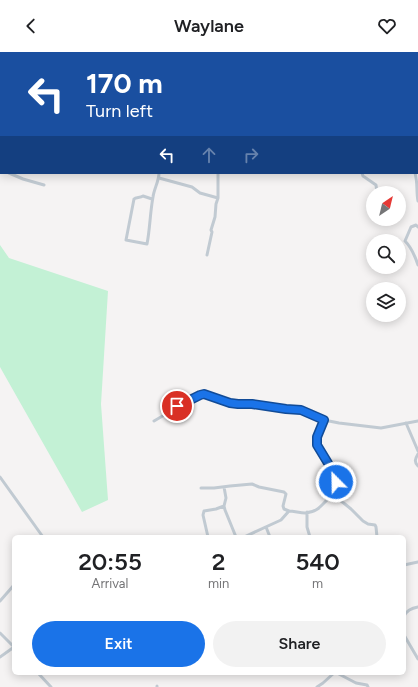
<!DOCTYPE html>
<html lang="en">
<head>
<meta charset="utf-8">
<style>
  body { margin:0; font-family:Figtree,sans-serif; background:#f2f2f2; color:#202124; height:100vh; display:flex; flex-direction:column; font-size:15px; white-space:nowrap }
  * { box-sizing:border-box; margin:0 }
  p { font-size:13px; color:#757577 }
  .icon { flex:none; width:22px; height:22px; fill:none; stroke:currentColor; stroke-width:2; stroke-linecap:round; stroke-linejoin:round }
  .map { position:relative; flex:1; overflow:hidden }
  .sheet { position:absolute; left:12px; top:483px; width:394px; height:140px; display:flex; flex-direction:column; background:#fff; border-radius:6px; box-shadow:0 2px 10px #0003 }
  .sheet>* { flex:none }
  .hud { position:absolute; left:0px; top:0px; width:418px; height:122px; box-shadow:0 2px 10px #0003; background:#1a4fa0; color:#fff; overflow:hidden }
  .needle { width:26px; rotate:35deg }
  .tools { position:absolute; left:366px; top:134px; display:grid; gap:8px }
  .tools a { display:grid; place-items:center; width:40px; height:40px; border-radius:50%; background:#fff; box-shadow:0 2px 10px #0003; font-size:20px }
  .pin { position:absolute; display:grid; place-items:center; width:34px; height:34px; color:#fff; margin:-17px; border:2px solid #fff; border-radius:50%; box-shadow:0 1px 4px #0007 }
  .me { position:absolute; width:44px; margin:-22px; rotate:337deg; stroke-linejoin:round; filter:drop-shadow(0 0 3px #0008) }
  .turn { display:flex; align-items:center; gap:14px; height:84px; padding:0 20px; font-size:18px }
  .turn .icon { width:52px; height:52px; stroke-width:2.5 }
  .turn b { display:block; font-size:28px; line-height:34px }
  .lanes { display:flex; align-items:center; height:38px; padding:0 20px; background:#0003; justify-content:center; gap:20px; direction:ltr }
  .lanes .off { opacity:.35 }
  .eta { display:flex; justify-content:space-evenly; align-items:center; height:68px; text-align:center }
  .eta b { font-size:24px; font-weight:600; line-height:28px }
  .button { display:flex; gap:8px; margin-top:auto; padding:8px 20px }
  .button a { flex:1; height:46px; border-radius:24px; background:#1a73e8; color:#fff; font-size:16px; font-weight:600; line-height:46px; text-align:center }
  .button a+a { background:#f2f2f2; color:#202124 }
  header { display:flex; justify-content:space-between; align-items:center; height:52px; padding:0 20px; background:#fff; font-size:18px; font-weight:600 }
  .map>svg:first-child { display:block }
</style>
</head>
<body>
<header><svg class="icon" aria-label="back" viewBox="0 0 24 24"><path d="M15 5l-7 7 7 7"/></svg>Waylane<svg class="icon" aria-label="heart" viewBox="0 0 24 24"><path d="M12 20l-8-8c-3-5 5-10 8-4 3-6 11-1 8 4z"/></svg></header>
<div class="map">
<svg width="418" height="635" viewBox="0 0 418 635">
  <rect width="100%" height="100%" fill="#f5f3f3"/>
  <path fill="#c3f1d5" d="M0 193 9 206 108 239 101 352 108 448 82 460 0 315Z"/>
  <g fill="none" stroke-linecap="round" stroke-linejoin="round">
    <path stroke="#c1cad2" stroke-width="3" d="M2 0V1
      M65 0 67 1
      M0 45 1 39
      M0 65H1
      M417 82 418 81
      M0 115 1 116
      M9 121 23 127 44 133
      M362 121 363 124 376 133 377 141
      M415 121C418 131 416 139 418 149
      M159 126 192 135 200 141 218 146
      M152 147 143 144C140 146 136 145 134 147L126 188 147 192C150 177 150 161 153 145 154 137 159 129 159 121
      M371 157 373 155
      M418 175 416 173 411 175 405 189C412 196 415 204 418 213
      M207 203 212 180 211 178 215 165 216 152 218 146V121
      M324 368 317 385V393L337 426 336 430 333 440 335 444 351 457 363 469 368 472 375 473 376 475 377 485
      M154 369 166 362 177 353 190 348 200 343 203 342 230 351 238 352H252L286 357 301 358 324 368 339 371 381 376 418 369
      M406 371 418 399
      M418 402C415 407 414 410 418 414
      M0 425 43 485
      M224 435 226 446 224 454 225 458 236 485
      M201 436H214L230 434 252 432 259 435 284 440 286 442 283 454 284 457 289 459
      M307 460V475L310 485
      M266 475 270 485
      M208 485 203 463 204 459 216 457 224 454
      M244 485 281 468 289 459C294 459 300 461 305 461 321 460 322 450 334 442
      M404 513 418 510
      M0 549 14 533
      M404 564C407 558 412 556 418 555
      M0 581 14 595
      M404 583 418 607
      M0 605 14 595
      M38 621 51 635
      M337 621 356 631 367 633 368 635
      M157 635V634
      M317 635 323 631 334 621"/>
  </g>
  <g fill="none" stroke-linecap="round" stroke-linejoin="round">
    <defs>
      <path id="route" d="M177 354 190 348 200 343 204 342 230 351 238 352H252L286 357 301 358 324 368 317 385V393L337 426 336 430"/>
    </defs>
    <use href="#route" stroke="#114b97" stroke-width="10"/>
    <use href="#route" stroke="#1a73e8" stroke-width="7"/>
  </g>
</svg>
<div class="tools">
<a><svg class="needle" viewBox="-14 -14 28 28"><path d="M0-13l5 13h-10z" fill="#e53935"/><path d="M0 13l5-13h-10z" fill="#757577"/></svg></a>
<a><svg class="icon" aria-label="search" viewBox="0 0 24 24"><circle cx="10" cy="10" r="6"/><path d="M15 15l6 6"/></svg></a>
<a><svg class="icon" aria-label="layers" viewBox="0 0 24 24"><path d="M12 4l9 5-9 5-9-5zM3 14l9 5 9-5"/></svg></a>
</div>
<div class="pin" style="left:177px;top:354px;background:#d93025"><svg class="icon" aria-label="arrive" viewBox="0 0 24 24"><path d="M6 21V4h12l-3 4 3 4H6"/></svg></div>
<svg class="me" style="left:336px;top:430px" viewBox="-20 -20 40 40"><circle r="17" fill="#1a73e8" stroke="#fff" stroke-width="3"/><path d="M0-11L8 9 0 5-8 9z" fill="#fff"/></svg>
<div class="hud">
<div class="turn"><svg class="icon" aria-label="left" viewBox="0 0 24 24"><path d="M17 20v-9H6M10 6l-5 5 5 5"/></svg><div><b>170 m</b>Turn left</div></div>
<div class="lanes"><svg class="icon" aria-label="left" viewBox="0 0 24 24"><path d="M17 20v-9H6M10 6l-5 5 5 5"/></svg><svg class="icon off" aria-label="ahead" viewBox="0 0 24 24"><path d="M12 20V5M6 11l6-6 6 6"/></svg><svg class="icon off" aria-label="right" viewBox="0 0 24 24"><path d="M7 20v-9h11M14 6l5 5-5 5"/></svg></div>
</div>
<section class="sheet">
<div class="eta">
<div><b>20:55</b><p>Arrival</p></div>
<div><b>2</b><p>min</p></div>
<div><b>540</b><p>m</p></div>
</div>
<div class="button"><a>Exit</a><a>Share</a></div>
</section>
</div>
</body>
</html>
